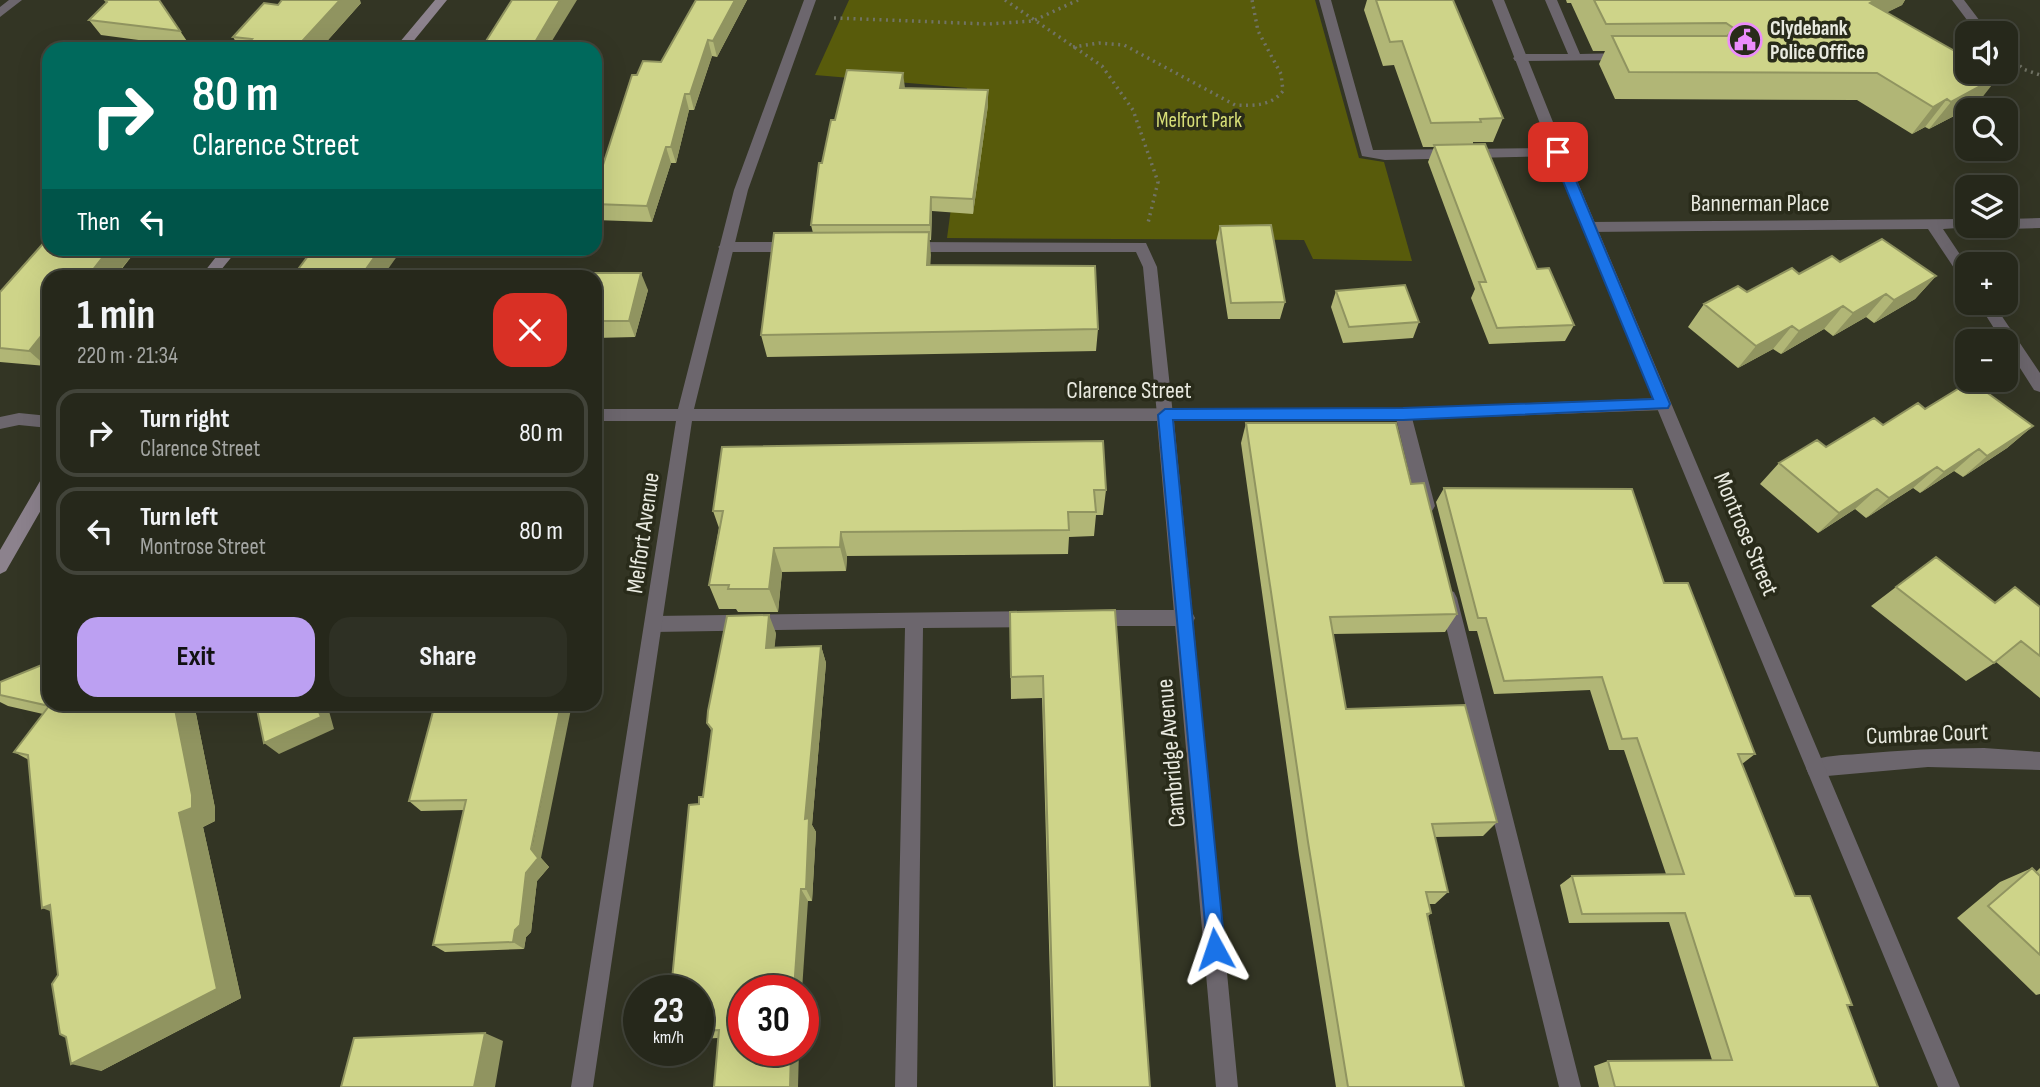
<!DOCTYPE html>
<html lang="en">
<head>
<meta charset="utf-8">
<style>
  body { margin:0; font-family:"Sofia Sans Condensed",sans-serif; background:#2e3024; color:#f1f3f6; height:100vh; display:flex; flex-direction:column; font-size:26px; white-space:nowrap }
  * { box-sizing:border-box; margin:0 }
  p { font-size:23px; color:#a4a6a3 }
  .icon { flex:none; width:38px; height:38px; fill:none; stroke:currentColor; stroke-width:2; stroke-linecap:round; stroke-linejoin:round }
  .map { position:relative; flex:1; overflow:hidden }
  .side { position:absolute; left:42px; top:270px; width:560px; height:441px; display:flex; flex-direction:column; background:#26281b; border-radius:21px; box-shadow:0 7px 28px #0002,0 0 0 2px #42443a }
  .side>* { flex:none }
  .hud { position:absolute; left:42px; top:42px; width:560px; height:214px; border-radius:21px; box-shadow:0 7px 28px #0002,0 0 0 2px #42443a; background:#00695c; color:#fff; overflow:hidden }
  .tools { position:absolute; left:1955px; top:21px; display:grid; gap:14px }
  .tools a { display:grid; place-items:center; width:63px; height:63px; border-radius:14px; background:#26281b; box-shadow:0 7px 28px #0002,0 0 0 2px #42443a; font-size:35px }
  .speed { position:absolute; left:623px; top:975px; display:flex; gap:14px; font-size:35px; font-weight:700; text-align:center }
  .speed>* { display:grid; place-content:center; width:91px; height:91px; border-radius:50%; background:#26281b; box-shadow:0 7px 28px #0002,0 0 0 2px #42443a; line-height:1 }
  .speed small { font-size:18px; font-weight:400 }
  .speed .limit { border:10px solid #d22; background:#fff; color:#111 }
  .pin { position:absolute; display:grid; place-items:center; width:60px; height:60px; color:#fff; margin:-30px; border-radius:14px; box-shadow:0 4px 10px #0006 }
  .me { position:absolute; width:77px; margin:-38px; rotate:355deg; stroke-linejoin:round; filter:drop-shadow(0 0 5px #0008) }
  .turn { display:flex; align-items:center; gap:24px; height:147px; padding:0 35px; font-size:32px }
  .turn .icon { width:91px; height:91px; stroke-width:2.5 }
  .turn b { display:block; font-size:49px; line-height:60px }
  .then { display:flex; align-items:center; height:66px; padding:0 35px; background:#0003; gap:14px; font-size:26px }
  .round { display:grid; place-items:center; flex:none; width:74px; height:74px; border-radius:21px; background:#2e3024 }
  .headline { display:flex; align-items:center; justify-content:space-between; height:119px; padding:0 35px }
  h1 { font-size:42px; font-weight:700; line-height:52px }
  .action { display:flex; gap:14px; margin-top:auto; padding:14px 35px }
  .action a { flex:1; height:80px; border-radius:21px; background:#bca0f2; color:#111; font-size:28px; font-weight:700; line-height:80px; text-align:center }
  .action a+a { background:#2e3024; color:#f1f3f6 }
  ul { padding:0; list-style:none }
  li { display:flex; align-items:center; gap:21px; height:88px; margin:0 14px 10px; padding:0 21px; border:4px solid #42443a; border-radius:21px }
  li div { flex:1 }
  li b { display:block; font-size:26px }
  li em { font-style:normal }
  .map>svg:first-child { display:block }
</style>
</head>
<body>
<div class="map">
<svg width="2040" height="1087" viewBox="0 0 2040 1087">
  <rect width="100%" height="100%" fill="#333524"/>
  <path fill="#585b0b" d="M849 0H1315L1359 158 1384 162 1412 261 1313 259 1304 240 947 238 967 88 815 75Z"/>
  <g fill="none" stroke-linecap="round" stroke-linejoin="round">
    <path stroke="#717365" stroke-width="3.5" stroke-dasharray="2 4.5" stroke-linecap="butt" d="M1005 0 1102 66 1133 110 1158 182 1148 223
      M834 18 988 24 1033 21 1078 0
      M1073 47 1099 43 1124 45 1235 105C1254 106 1271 106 1283 91L1281 74 1258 31 1252 0
      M2006 52 2023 69 2040 75"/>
    <path fill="#6c666d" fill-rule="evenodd" d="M1319 0H1331L1373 150 1558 148 1565 152 1558 156 1385 160 1362 156Z
      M1545 0H1557L1580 54 1624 53 1630 57 1628 60 1515 61 1513 58 1519 54H1568Z
      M725 242H793L800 247 793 252H725L718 247Z
      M909 242 1146 243 1157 267 1173 415 1171 419 1165 421 1157 415 1143 267 1136 252H909L902 247Z
      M1403 408 1411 414 1435 506 1432 511H1420L1417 506 1395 414Z
      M1448 590 1454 592 1457 598 1581 1087H1559L1439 598 1442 592Z
      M1091 610H1186L1192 612 1195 618 1192 624 1186 626H1091L1085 624 1082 618 1085 612Z
      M1032 611 1038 613 1041 619 1038 625 1032 627 923 628 917 1087H895L905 628 654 632 648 630 645 624 648 618 654 616Z"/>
    <path fill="#6c666d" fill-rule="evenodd" d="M9 0H22L0 17V7Z
      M804 0H816L748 190 694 409 1403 408 1663 398 1671 404 1663 410 1403 420 1174 421 1238 1087H1216L1157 421H692L593 1087H571L676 421H595V409H678L734 190Z
      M1952 0H1964L1986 29 1984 32H1976Z
      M2040 218V228L2006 229 2000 226H2006V219Z
      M1967 219V226L1972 227 1943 229 1967 265V281L1962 280 1928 229 1589 232 1582 227 1589 222Z
      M1978 303H1993L2040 373V392L2034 390 2006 346V341H2002Z
      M19 413 49 416V428L19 425 0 429V417Z
      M1984 748 2040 752V770L1928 767 1816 777 1809 775 1806 768 1809 761C1824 756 1842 755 1858 754 1900 750 1942 748 1984 748Z"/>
    <path fill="#6c666d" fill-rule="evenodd" d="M1492 0H1504L1565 152 1960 1087H1938L1551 152Z"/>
    <path fill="#8c828d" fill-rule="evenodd" d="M435 0H447L407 49H394Z
      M223 248H239L216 276H201Z
      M49 474V496L6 571 0 574V550L43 476Z"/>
  </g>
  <path fill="#b1b676" d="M159 0 191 47 101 35 89 20Z
    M696 0H747L717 57 712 56 694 110H689L676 163H671L652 222 595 220V176L602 168 637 75 661 62Z
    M1367 0H1453L1503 118 1493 142H1473V144L1537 269 1574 325 1565 341 1489 344 1471 298 1475 289 1428 162 1434 147H1423L1394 65 1383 66 1364 10Z
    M1566 0H1905L1902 5 1887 12 1977 104 1929 129 1925 127 1912 134 1857 100 1615 99 1599 64 1605 51H1593L1571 3H1567Z
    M361 3 320 49H240L233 37 278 5Z
    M905 88 988 90V105L973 214 932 211 931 240H929L930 265 1098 329 1096 351 767 357 761 335 813 233 811 225 822 163 835 120Z
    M1220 226 1285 302 1280 319H1228L1216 242Z
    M49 248H148L144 253 135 252 46 366 0 362V292Z
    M1799 274 1936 276 1915 299 1874 323 1866 317 1833 336 1824 329 1781 354 1773 349 1738 368 1688 327 1704 304 1747 292Z
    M595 276 648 290 635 337 595 338Z
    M1336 291 1419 322 1413 338 1343 343 1331 307Z
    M1925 409 2033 426 2007 448 1963 477 1954 471 1920 493 1913 488 1866 518 1855 509 1818 533 1760 484 1779 463 1826 447Z
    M1246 423 1411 484 1457 614 1445 632 1333 634 1346 709 1497 822 1483 836 1435 837 1448 892 1435 904H1429L1431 913 1428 916 1464 1087H1336L1299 855 1241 443Z
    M722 447 1106 490 1103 515H1096L1094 536 1069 537 1068 554 847 556 846 571 782 572 778 612H738L736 609H719L709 585 719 528 713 511Z
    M1444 488 1664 583 1755 754 1742 764 1795 896 1852 1005 1847 1006 1878 1087H1599L1594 1066 1608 1061 1712 1060 1669 922 1569 923 1560 885 1572 876 1666 874 1624 750H1609L1590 690 1494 694 1477 631H1469L1436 502Z
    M1896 587 1994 603 2015 587 2040 607V698L1996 662 1966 681 1871 606Z
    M1115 610 1150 1087H1053L1042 698 1011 699 1010 612Z
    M776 633 774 647 821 646 826 663 812 825 816 832 812 901H808L718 1038 698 1039 699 804 703 797 712 732 707 723Z
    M0 682 49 704H194L215 808V821L203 827 241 998 101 1071 58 975 51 911 29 760 14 752 43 714 8 706 0 702Z
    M435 704 541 858 549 867 537 881 531 932 526 937 524 949 445 952 433 945 464 810 421 811 409 801Z
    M2032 868 2036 872 2040 868V994L2036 995 1957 918 2000 882Z"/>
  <path fill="#909460" d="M340 0H360L361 3 320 49H295Z
    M560 0H577L547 49H531Z
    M735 0H747L717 57 713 41Z
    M1875 0H1905L1902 5 1852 30 1870 3Z
    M708 40 712 56 694 110 690 94Z
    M903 73 905 88H900Z
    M1999 76 1977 104 1929 129 1951 102Z
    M988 90V105L973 214V199Z
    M685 94 689 110 676 163 671 147Z
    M1947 99 1925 127 1912 134 1933 107Z
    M666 147 671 163 652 222 647 206Z
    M931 197 932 211 931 240 930 225Z
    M929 232 931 255 929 287 927 265Z
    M110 248H132L135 252 115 276H88Z
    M140 248H148L144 253Z
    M381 248H403L383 276H361Z
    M641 273 648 290 635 337 629 321Z
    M1936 276 1915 299 1874 323 1894 300Z
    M1886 294 1866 317 1833 336 1853 313Z
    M1843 306 1824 329 1781 354 1799 331Z
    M49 326V362L46 366 29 351Z
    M1792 326 1773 349 1738 368 1756 346Z
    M2033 426 2007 448 1963 477 1987 456Z
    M1979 449 1954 471 1920 493 1944 472Z
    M1937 467 1913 488 1866 518 1889 498Z
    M1877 489 1855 509 1818 533 1839 513Z
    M841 532 847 556 846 571 840 547Z
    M774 548 782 572 778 612 769 589Z
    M769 615 776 633 773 665 766 648Z
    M821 646 826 663 812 825 816 832 812 901 806 889 805 819Z
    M174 704H194L215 808V821L203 827 241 998 101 1071 71 1064Z
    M316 704H327L334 729 279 754 264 743Z
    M561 704H572L541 858 549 867 537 881 531 932 526 937 524 949 513 942Z
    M801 889 808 901 802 990H794Z
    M50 905 71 919 42 908Z
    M485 1033 503 1041 495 1087H474Z
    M791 1050H799L798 1087H790Z"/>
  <path fill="#ced489" stroke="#909460" stroke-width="2" d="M105 0H159L180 31 89 20 107 2Z
    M282 0H340L295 49H242L252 39 233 37 264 3 278 5Z
    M512 0H560L531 49H469V48L481 49Z
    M696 0H735L713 41 708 40 690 94H685L671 147H666L647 206 595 204V176L598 168H602L632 75H637L643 61 661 62Z
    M1376 0H1453L1503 118 1480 119 1481 122 1431 123 1402 41 1390 42Z
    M1594 0H1875L1870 3 1967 58V72H1992L1999 76 1951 102 1947 99 1933 107 1877 73 1629 72 1612 36H1727L1735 29 1726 23 1606 24Z
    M847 70 903 73 900 88 988 90 973 199 931 197 930 225H811L819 163H822L831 120H835Z
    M1485 144 1537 269 1549 268 1574 325 1497 328 1479 282H1486L1434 145Z
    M1271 225 1285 302 1231 303 1220 226Z
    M929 232 927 265 1095 266 1098 329 761 335 774 233Z
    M49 237V248H110L88 276H49V326L29 351 0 348V292Z
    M1882 239 1936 276 1894 300 1886 294 1853 313 1843 306 1799 331 1792 326 1756 346 1704 304 1738 286 1747 292 1792 268 1799 274 1832 256 1840 262Z
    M314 248H381L361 276H293Z
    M487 273H641L629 321H595V276H485Z
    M1405 285 1419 322 1349 327 1336 291Z
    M1971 381 2033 426 1987 456 1979 449 1944 472 1937 467 1889 498 1877 489 1839 513 1779 463 1817 440 1826 447 1874 418 1883 425 1918 403 1925 409Z
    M1246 423H1396L1411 484 1424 483 1457 614 1330 617 1346 709 1465 705 1497 822 1432 824 1448 892H1426L1431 913 1427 914 1464 1087H1348L1308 842Z
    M1103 441 1106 490H1094L1096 512H1068L1069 530 841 532 840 547 774 548 769 589H728L729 585H709L723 511H713L722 447Z
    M1444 488 1632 489 1664 583H1688L1755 754H1738L1795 896H1810L1852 1005H1847L1878 1087H1615L1608 1061 1732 1060 1685 913 1582 914 1572 876 1684 874 1637 738 1622 739 1602 677 1504 681 1486 618H1478Z
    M1936 557 1995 603 2015 587 2040 607V656L2021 641 1994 663 1896 587Z
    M1115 610 1150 1087H1055L1043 676 1011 677 1010 612Z
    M769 615 766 648 821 646 805 819 809 818 806 889H801L794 990H744V1050H791L790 1087H714L719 1030 698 1031V990H671L689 805 699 804V797H703L712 729 707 723 708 711 727 616Z
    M49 662V704H174L192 795V808L179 813 217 989 71 1064 66 1037 60 1034 52 984 58 975 50 905 42 908 28 755 14 752 49 706 0 695V682Z
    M259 704H316L321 717 264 743 257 709Z
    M435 704H561L531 849 538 858 526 873 520 925 515 930 513 942 433 945 466 800 409 801Z
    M2032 868 2040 876V955L1988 906Z
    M485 1033 474 1087H341L354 1038Z"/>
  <path fill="#1a73e8" stroke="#114b97" stroke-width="2" d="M1558 148 1564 152 1670 404 1668 408 1403 420H1173L1225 949 1222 956 1215 959 1208 956 1158 415 1165 409 1403 408 1653 399 1551 152Z"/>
  <defs>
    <symbol id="civic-ring" viewBox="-11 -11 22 22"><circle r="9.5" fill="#292b1a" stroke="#ec8cfb" stroke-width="1.5"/><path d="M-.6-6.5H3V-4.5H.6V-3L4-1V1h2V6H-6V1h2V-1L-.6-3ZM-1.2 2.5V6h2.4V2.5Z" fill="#ec8cfb"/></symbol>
  </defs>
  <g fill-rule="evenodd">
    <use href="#civic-ring" x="1726" y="21" width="38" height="38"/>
  </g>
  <g text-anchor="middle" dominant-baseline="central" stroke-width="7" stroke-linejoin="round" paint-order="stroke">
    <g font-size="21" font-weight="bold" fill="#e9eae0" stroke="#292b1a" text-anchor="start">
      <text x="1770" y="28">Clydebank<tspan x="1770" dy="24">Police Office</tspan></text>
    </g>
    <g font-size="21" fill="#d7de77" stroke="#292b1a">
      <text x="1199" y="120">Melfort Park</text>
    </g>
    <g font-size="24" fill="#e9eae0" stroke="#292b1a">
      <text x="1760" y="203">Bannerman Place</text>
      <text x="1129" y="390">Clarence Street</text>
      <text transform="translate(643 533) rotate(-82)">Melfort Avenue</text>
      <text transform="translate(1746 534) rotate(67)">Montrose Street</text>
      <text transform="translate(1927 734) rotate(-2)">Cumbrae Court</text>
      <text transform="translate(1171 753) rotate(-95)">Cambridge Avenue</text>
    </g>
  </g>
</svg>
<div class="tools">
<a><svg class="icon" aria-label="sound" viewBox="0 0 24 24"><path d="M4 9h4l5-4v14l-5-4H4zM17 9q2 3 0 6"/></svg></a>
<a><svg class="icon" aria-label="search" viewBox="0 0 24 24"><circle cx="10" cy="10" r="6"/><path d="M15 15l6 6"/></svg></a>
<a><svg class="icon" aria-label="layers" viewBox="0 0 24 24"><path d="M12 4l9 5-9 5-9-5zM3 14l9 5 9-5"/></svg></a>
<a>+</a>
<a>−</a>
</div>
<div class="speed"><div>23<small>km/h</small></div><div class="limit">30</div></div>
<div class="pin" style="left:1558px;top:152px;background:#d93025"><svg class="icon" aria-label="arrive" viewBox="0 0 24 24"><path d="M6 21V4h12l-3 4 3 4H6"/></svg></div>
<svg class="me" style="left:1215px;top:949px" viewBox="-20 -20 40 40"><path d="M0-17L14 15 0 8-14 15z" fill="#1a73e8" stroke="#fff" stroke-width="4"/></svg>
<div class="hud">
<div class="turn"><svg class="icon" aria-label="right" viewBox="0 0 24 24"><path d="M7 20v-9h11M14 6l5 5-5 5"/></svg><div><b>80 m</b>Clarence Street</div></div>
<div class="then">Then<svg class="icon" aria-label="left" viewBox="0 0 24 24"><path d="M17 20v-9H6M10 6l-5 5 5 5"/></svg></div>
</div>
<section class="side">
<div class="headline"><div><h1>1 min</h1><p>220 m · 21:34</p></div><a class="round" style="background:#d93025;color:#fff"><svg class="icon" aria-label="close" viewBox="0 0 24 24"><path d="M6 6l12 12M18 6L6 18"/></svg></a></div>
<ul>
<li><svg class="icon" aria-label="right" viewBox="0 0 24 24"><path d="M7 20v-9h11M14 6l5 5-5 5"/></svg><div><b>Turn right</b><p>Clarence Street</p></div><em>80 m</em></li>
<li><svg class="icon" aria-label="left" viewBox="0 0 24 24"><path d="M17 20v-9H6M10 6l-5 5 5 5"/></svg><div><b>Turn left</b><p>Montrose Street</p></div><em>80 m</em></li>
</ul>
<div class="action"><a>Exit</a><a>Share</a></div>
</section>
</div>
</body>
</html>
